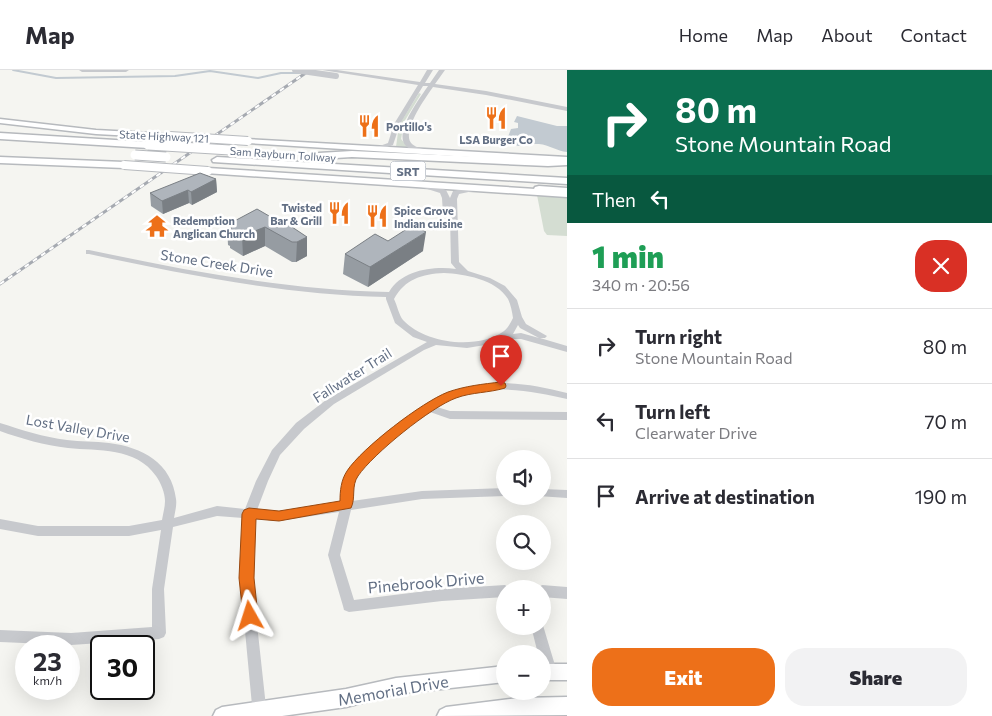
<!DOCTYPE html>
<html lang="en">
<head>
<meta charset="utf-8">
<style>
  body { margin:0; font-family:Commissioner,sans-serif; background:#f2f2f3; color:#2b2b33; height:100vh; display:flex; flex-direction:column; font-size:19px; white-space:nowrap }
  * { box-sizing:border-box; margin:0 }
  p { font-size:16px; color:#7c7c81 }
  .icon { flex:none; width:28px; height:28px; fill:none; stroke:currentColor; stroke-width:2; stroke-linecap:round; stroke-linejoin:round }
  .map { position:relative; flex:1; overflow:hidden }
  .details { display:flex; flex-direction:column; background:#fff; width:425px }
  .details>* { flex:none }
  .guide { background:#0b6e4f; color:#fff; overflow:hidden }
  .fabs { position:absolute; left:496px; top:380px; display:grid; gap:10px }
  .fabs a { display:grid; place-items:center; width:55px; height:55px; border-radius:50%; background:#fff; box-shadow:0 5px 20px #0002; font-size:25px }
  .speed { position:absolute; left:15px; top:565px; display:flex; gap:10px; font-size:25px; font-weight:700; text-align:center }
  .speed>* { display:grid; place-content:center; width:65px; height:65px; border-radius:50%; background:#fff; box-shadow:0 5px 20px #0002; line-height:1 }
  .speed small { font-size:12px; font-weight:400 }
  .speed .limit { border:2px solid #111; border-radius:8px; background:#fff; color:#111 }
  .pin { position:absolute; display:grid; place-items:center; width:42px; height:42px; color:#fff; margin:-51px -21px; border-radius:50% 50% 50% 0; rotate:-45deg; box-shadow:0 0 5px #0007 }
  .pin .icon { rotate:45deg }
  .me { position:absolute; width:55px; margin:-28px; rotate:354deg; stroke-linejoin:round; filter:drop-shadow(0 0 4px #0008) }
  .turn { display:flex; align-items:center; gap:18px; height:105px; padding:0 25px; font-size:22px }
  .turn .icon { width:65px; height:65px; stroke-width:2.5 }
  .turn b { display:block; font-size:35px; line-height:42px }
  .then { display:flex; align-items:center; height:48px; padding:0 25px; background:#0003; gap:10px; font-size:19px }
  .round { display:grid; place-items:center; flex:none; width:52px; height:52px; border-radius:20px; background:#f2f2f3 }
  .headline { display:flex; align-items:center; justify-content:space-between; height:85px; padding:0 25px }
  h1 { font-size:30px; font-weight:800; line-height:38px; color:#1e9e55 }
  .primary-button { display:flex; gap:10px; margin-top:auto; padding:10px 25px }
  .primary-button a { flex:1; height:58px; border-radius:20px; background:#ed7019; color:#fff; font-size:20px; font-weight:800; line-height:58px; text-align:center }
  .primary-button a+a { background:#f2f2f3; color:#2b2b33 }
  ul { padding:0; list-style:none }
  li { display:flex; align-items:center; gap:15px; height:75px; padding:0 25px; border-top:1px solid #e1e1e2 }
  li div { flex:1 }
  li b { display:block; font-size:19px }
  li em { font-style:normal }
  header { display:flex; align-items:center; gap:30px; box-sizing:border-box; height:70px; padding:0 25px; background:#fff; border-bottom:1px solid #e1e1e2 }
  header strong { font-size:24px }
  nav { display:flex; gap:28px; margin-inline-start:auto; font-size:18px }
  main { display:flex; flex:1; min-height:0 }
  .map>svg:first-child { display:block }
</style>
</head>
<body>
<header>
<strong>Map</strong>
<nav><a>Home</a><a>Map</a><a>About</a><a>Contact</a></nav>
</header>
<main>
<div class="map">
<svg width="567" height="646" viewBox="0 0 567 646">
  <rect width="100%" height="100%" fill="#f5f5f1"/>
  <path fill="#d4ddd2" d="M419 23 421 24 404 52 401 69 409 78 396 77 399 55Z
    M537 125 567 126V166L547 165 544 161Z"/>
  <path fill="#c2cad1" d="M517 46 557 56H567V82C557 81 549 75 539 74 523 73 522 80 506 72L511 59 518 58V53L514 52Z"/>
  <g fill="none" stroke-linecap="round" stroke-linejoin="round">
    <path stroke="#c2cad1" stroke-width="2" d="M13 0 56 8 175 6 210 1 258 8 281 3H302"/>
    <defs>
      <path id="major" d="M0 49 96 60 170 64 174 66 170 68 96 64 0 53Z
        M245 69 567 87V93L248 73 244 71Z
        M0 87 124 92 128 95 124 98 0 93Z
        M208 98 567 121V127L205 103V99Z
        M542 594H567V610H542Z
        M505 596V612L396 624 346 637 282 646H213L216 640 222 637 346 619 396 608Z
        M567 627V645L437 646 440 640 446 637 519 628Z"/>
      <path id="highway" d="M0 63 148 72 153 75 148 78 0 69Z
        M352 81 548 90 567 89V95L548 96 352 87 319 89 314 86 319 83Z
        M217 87 567 108V114L213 92 212 90Z
        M539 116 567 118V124L535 121 534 119 535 117Z"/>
    </defs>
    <use href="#major" stroke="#b7babe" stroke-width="3"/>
    <use href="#highway" stroke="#b6b9bd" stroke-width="3"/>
    <path fill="#c7c9cd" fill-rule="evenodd" d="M79 0H129L126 2H82Z
      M322 0H337L420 12 427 0H433L425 13H430L439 0H445L435 14 486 21 567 37V41L486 25 433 17C426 27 400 63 412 74 416 78 425 79 430 81L431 82 428 84C421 82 411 81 406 76 393 63 420 28 428 16H423L400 54 393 75 376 81 374 80V78L388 73 394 54 418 15Z
      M421 113H427L446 120 450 128 453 121 478 116V120L459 124 457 129 459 192 468 201 490 208 505 216 517 230 522 247 526 254 547 266 545 268H540L567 276V282L521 269H502L491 274 467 278 436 275 424 280 334 334 304 359 280 385 268 411 257 440 279 441 340 432C340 422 342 413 347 403 359 380 423 333 447 323 457 318 470 317 480 315 510 310 538 316 567 323V329C527 320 472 310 437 337L450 341 567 342V350L450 349 430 342C408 358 357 392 352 419 351 422 352 427 352 431L422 421 505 418V426L422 429 351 440 340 485 354 530 442 519 505 515 510 519H505V527L442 531 349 542 344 540 343 536 328 485 339 442 279 451 255 449 252 508 267 646H253L240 508 243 448 217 446 173 457 164 519 166 563 164 567 159 569 71 575 0 572V560L71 563 152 557V519L161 460 129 466H38L0 459V449L38 456H129L162 450C163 444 165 437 165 431 165 423 161 413 156 406 136 377 98 381 68 378 44 375 22 369 0 361V353C22 360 43 367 67 370 80 372 95 371 109 373 142 377 172 393 176 429 177 435 175 442 174 448L217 436 245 439 256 411 272 380 296 353 326 330 427 272 413 267 395 253 386 229V227C286 225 187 205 89 184H86V180H89C189 201 286 220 389 222 402 200 433 196 456 199L451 193 450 145 447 146 443 144 442 128 440 123 421 117ZM444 203C464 204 496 209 508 229 511 235 512 242 513 248 511 252 508 258 504 261 478 280 425 274 403 250 399 245 397 235 394 229 405 209 422 204 444 203ZM518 255 520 258 539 268 521 263 513 264Z
      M542 419 567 420V428L538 426H542Z
      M542 515 567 517V529L542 527V519H537Z
      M542 552 557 602 555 607 550 609 545 607 542 600V584H538L531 556H542Z"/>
    <use href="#major" fill="#fff" fill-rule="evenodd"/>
    <use href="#highway" fill="#fff" fill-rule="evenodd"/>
    <defs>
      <path id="rail" d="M0 214 310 0"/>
    </defs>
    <use href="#rail" stroke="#a6aab1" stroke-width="3"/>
    <use href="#rail" stroke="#fff" stroke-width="2" stroke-dasharray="5" stroke-linecap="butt"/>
    <defs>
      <path id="major-bridge" d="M170 66 248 71
        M124 95 208 101"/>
      <path id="highway-bridge" d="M148 75 230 80
        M135 85 166 87"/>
    </defs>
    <use href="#major-bridge" stroke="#b7babe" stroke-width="10" stroke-linecap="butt"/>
    <use href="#highway-bridge" stroke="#b6b9bd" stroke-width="11" stroke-linecap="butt"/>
    <path stroke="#c7c9cd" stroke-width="6" d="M295 0 336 6"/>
    <use href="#major-bridge" stroke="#fff" stroke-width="8"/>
    <use href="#highway-bridge" stroke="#fff" stroke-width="9"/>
  </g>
  <path fill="#969ca2" d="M216 109 217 122 192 135 189 133 163 144 151 136 150 123Z
    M276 150 307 167V186L296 192H292L265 176 243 186 230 178V176L228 175 227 155Z
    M388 171 423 181 368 217 343 204 345 184Z"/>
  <path fill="#7a7f84" d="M216 109 217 122 192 135 191 122Z
    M188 120 189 133 163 144 162 131Z
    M265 157V176L243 186 242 166Z
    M426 162 423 181 368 217 370 197Z
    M307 167V186L296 192 297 172Z"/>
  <path fill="#afb5bc" stroke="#7a7f84" d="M200 103 216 109 191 122 188 120 162 131 150 123Z
    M257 139 276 150 280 148 292 154 289 155 307 167 297 172H292L265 157 242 166 229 159 232 158 227 155Z
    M413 155 426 162 370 197 345 184 375 164 388 171Z"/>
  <path fill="#ed7019" stroke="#9a4910" d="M501 312 505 313 506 316 505 318C489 323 472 322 456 328 431 337 373 384 358 406 351 416 356 428 351 438L279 451 256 449 254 508 258 546 256 551 250 552 245 551 243 546 239 508 242 444 244 440 249 438 279 441 340 431C340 421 341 410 347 401 362 378 422 332 448 322 465 316 483 314 501 312Z"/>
  <defs>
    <symbol id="restaurant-bare" viewBox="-9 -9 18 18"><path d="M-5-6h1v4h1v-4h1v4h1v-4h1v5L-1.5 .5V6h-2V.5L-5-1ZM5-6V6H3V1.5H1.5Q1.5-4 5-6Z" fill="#ed7019" stroke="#fff" stroke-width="2.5" paint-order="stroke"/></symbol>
    <symbol id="temple-bare" viewBox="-9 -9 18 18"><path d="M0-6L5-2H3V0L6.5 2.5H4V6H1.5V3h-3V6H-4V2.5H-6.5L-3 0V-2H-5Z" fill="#ed7019" stroke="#fff" stroke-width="2.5" paint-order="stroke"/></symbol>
  </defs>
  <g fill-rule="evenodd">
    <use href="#restaurant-bare" x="480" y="32" width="32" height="32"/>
    <use href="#restaurant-bare" x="353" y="40" width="32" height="32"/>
    <use href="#restaurant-bare" x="323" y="127" width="32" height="32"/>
    <use href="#restaurant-bare" x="361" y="130" width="32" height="32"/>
    <use href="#temple-bare" x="141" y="140" width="32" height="32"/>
  </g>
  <g text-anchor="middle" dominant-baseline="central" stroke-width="5" stroke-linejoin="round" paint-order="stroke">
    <g font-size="11" font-weight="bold" fill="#626f84" stroke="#fff" text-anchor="start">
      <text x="386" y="56">Portillo's</text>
      <text x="496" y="69" text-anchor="middle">LSA Burger Co</text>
      <text x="322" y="137" text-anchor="end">Twisted<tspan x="322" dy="13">Bar &amp; Grill</tspan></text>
      <text x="394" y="140">Spice Grove<tspan x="394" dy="13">Indian cuisine</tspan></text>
      <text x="173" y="150">Redemption<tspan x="173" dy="13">Anglican Church</tspan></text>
    </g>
    <g font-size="11" fill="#626f84" stroke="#fff">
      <text transform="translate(164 66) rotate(3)">State Highway 121</text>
      <text transform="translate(283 84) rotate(4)">Sam Rayburn Tollway</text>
    </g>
    <rect fill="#fff" stroke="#919aa9" stroke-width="1" x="390.5" y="91.5" width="35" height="19" rx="4"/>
    <g font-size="12" font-weight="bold" fill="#626f84">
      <text x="408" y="101">SRT</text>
    </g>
    <g font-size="14" fill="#626f84" stroke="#fff">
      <text transform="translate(217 193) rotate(9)">Stone Creek Drive</text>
      <text transform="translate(352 305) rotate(-32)">Fallwater Trail</text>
      <text transform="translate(78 358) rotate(10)">Lost Valley Drive</text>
    </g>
    <g font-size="16" fill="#626f84" stroke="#fff">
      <text transform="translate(426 512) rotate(-5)">Pinebrook Drive</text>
      <text transform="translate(393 620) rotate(-10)">Memorial Drive</text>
    </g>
  </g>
</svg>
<div class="fabs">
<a><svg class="icon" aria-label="sound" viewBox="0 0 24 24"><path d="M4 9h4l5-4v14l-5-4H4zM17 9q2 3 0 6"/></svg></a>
<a><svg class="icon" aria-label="search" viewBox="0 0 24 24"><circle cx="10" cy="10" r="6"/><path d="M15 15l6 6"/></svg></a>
<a>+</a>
<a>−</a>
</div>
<div class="speed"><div>23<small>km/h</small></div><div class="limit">30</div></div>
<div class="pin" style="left:501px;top:316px;background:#d93025"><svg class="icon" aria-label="arrive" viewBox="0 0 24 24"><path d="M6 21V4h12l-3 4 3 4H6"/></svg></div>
<svg class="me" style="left:250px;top:546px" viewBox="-20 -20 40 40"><path d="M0-17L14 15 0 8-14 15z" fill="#ed7019" stroke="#fff" stroke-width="4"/></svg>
</div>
<section class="details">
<div class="guide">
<div class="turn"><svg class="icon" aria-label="right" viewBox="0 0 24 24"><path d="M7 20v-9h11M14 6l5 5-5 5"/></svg><div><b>80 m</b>Stone Mountain Road</div></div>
<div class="then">Then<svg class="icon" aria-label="left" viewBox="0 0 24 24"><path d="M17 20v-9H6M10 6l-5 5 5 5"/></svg></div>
</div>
<div class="headline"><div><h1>1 min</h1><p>340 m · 20:56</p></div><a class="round" style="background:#d93025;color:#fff"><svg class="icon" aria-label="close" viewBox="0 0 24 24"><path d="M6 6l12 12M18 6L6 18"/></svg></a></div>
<ul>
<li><svg class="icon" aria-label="right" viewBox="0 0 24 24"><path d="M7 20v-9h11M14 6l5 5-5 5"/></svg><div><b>Turn right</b><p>Stone Mountain Road</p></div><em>80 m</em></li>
<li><svg class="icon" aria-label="left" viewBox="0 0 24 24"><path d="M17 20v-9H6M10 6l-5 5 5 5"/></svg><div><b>Turn left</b><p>Clearwater Drive</p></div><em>70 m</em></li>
<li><svg class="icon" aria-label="arrive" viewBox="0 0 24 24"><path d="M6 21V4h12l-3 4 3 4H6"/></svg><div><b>Arrive at destination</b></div><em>190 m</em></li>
</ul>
<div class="primary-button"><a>Exit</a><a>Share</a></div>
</section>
</main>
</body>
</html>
